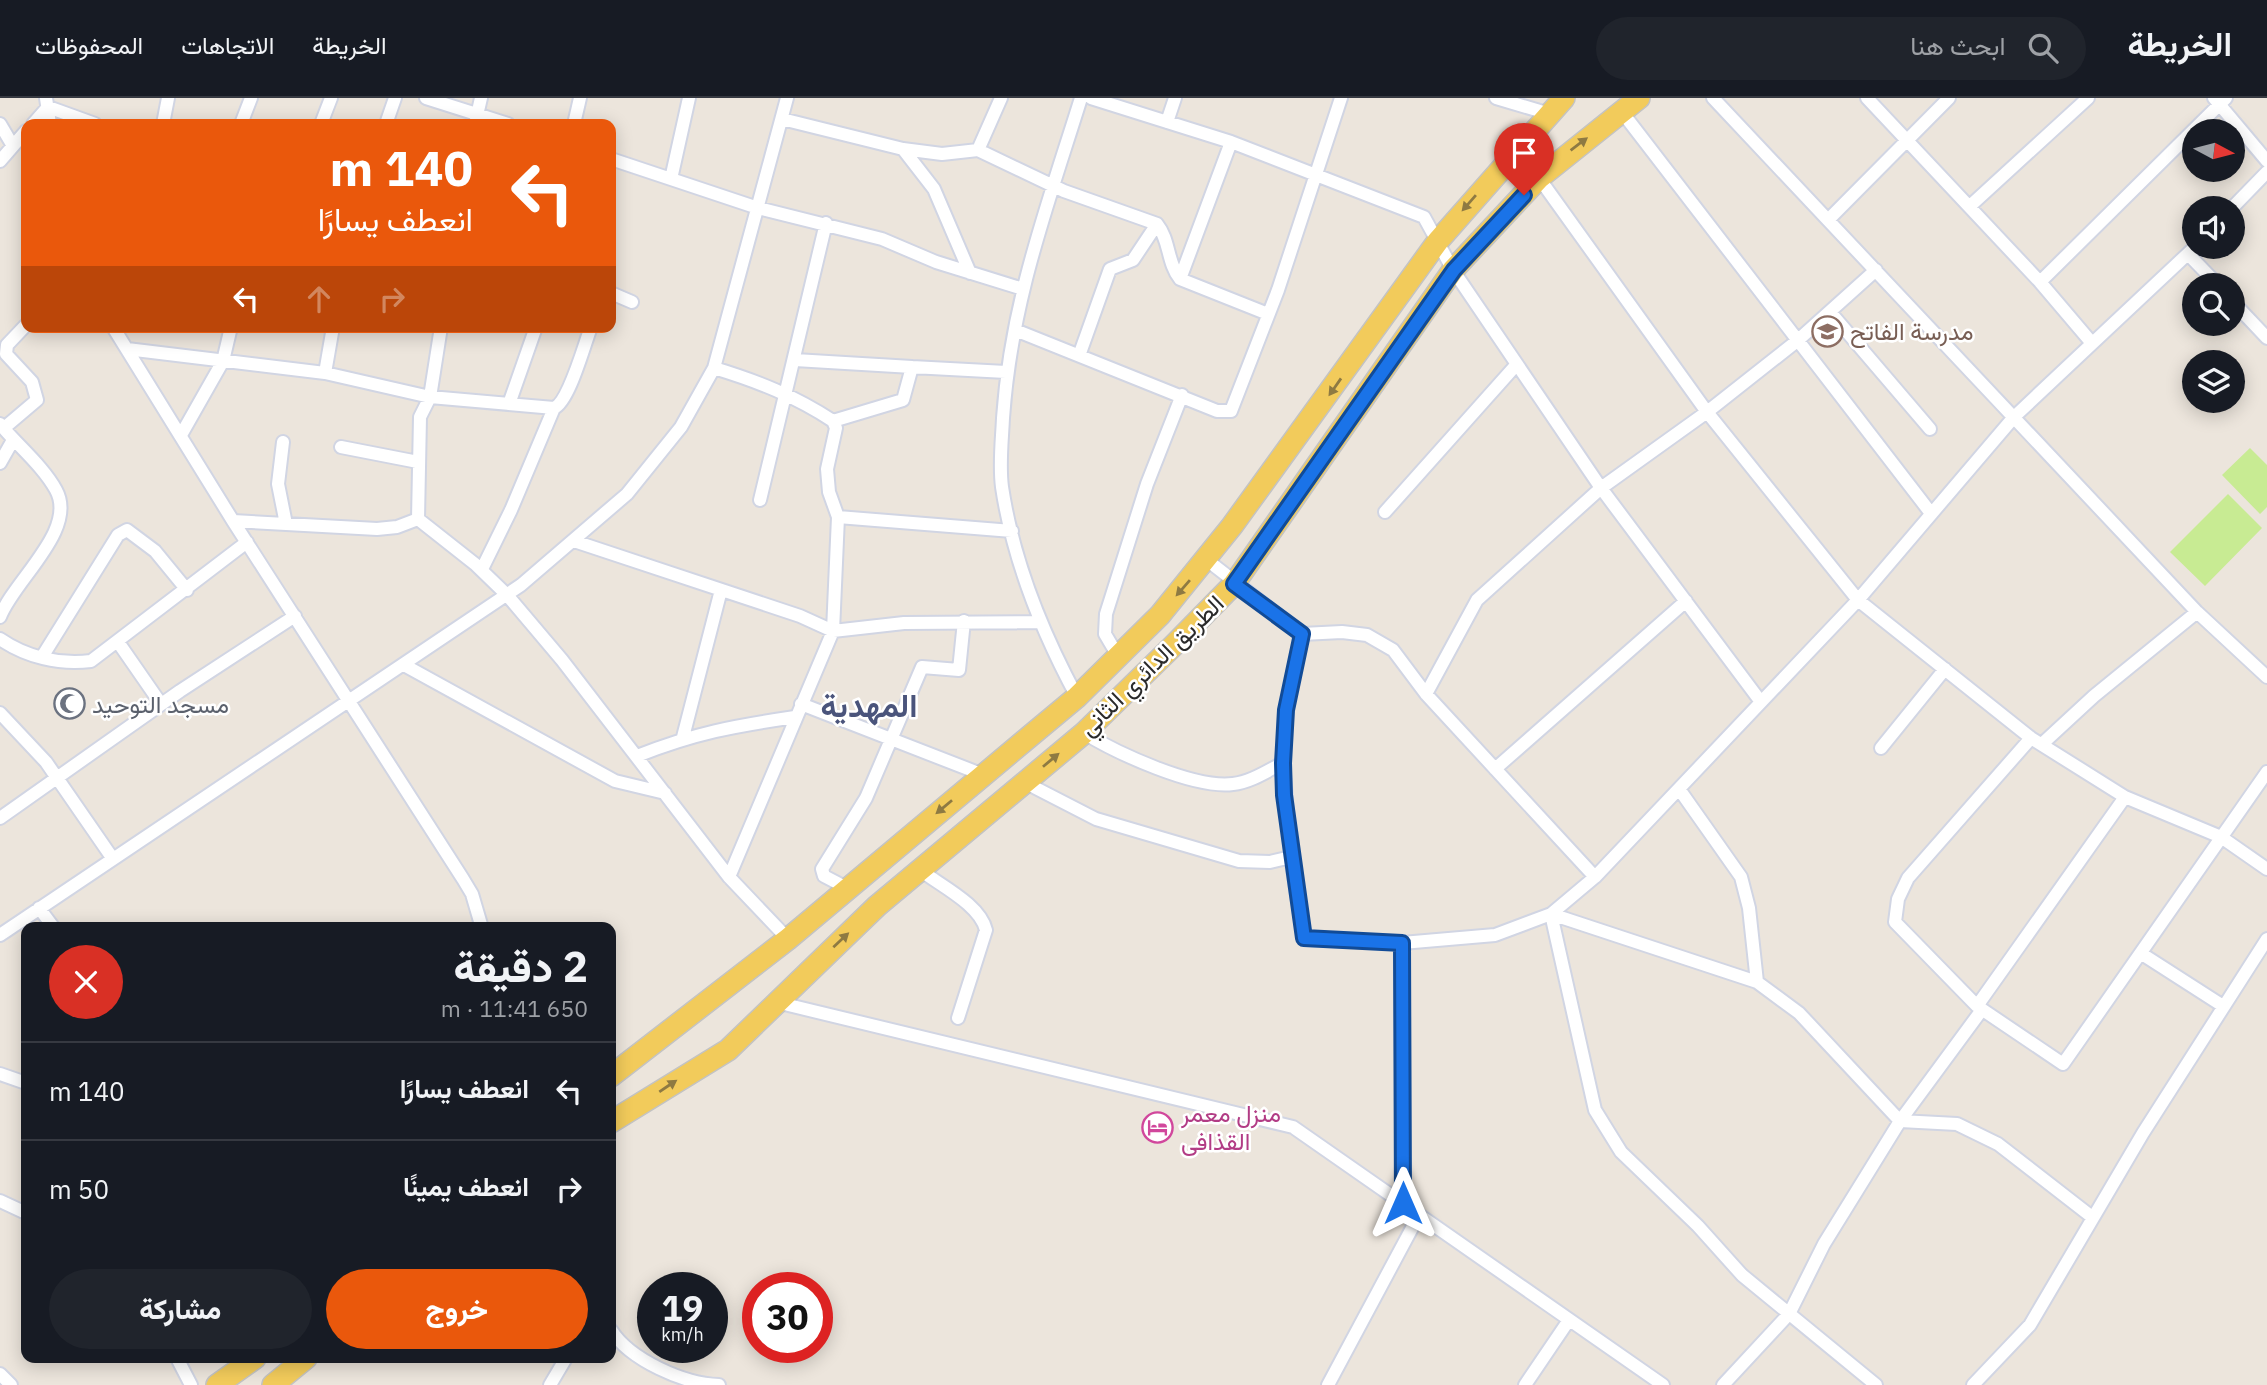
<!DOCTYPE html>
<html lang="ar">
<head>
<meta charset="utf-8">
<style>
  body { margin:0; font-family:"IBM Plex Sans",Vazirmatn,sans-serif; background:#20242c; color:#f1f3f6; direction:rtl; height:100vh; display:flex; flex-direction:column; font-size:26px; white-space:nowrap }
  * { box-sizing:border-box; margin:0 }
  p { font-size:23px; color:#9ea1a6 }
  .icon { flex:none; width:38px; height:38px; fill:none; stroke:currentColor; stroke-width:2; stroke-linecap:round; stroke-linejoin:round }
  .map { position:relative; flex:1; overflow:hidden; direction:ltr }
  .details { position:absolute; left:21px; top:824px; width:595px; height:441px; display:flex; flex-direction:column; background:#171b24; border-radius:14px; box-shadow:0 4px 18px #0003; direction:rtl }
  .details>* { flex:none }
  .top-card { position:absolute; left:21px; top:21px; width:595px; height:214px; border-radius:14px; box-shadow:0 4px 18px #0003; direction:rtl; background:#ea580c; color:#fff; overflow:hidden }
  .needle { width:46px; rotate:97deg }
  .buttons { position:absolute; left:2182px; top:21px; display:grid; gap:14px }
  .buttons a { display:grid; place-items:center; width:63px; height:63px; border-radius:50%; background:#171b24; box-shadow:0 4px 18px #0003; font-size:35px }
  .speed { position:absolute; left:637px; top:1174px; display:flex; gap:14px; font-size:35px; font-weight:700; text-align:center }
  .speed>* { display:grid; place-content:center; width:91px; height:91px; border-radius:50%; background:#171b24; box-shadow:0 4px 18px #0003; line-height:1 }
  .speed small { font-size:18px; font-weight:400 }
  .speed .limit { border:10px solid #d22; background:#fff; color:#111 }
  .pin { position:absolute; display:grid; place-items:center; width:60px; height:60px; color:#fff; margin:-72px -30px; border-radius:50% 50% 50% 0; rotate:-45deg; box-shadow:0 0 7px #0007 }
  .pin .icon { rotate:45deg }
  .me { position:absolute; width:77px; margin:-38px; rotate:0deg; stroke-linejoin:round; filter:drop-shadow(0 0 5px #0008) }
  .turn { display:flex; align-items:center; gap:24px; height:147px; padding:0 28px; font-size:32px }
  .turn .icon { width:91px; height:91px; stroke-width:2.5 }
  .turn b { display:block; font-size:49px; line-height:60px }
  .lanes { display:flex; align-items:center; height:66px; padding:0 28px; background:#0003; justify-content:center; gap:35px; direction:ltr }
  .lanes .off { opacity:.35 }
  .round { display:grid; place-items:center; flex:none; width:74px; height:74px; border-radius:37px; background:#20242c }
  .headline { display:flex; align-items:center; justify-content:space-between; height:119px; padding:0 28px }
  h1 { font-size:42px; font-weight:800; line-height:52px }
  .button { display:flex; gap:14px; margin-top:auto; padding:14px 28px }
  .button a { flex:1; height:80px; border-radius:42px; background:#ea580c; color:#fff; font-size:28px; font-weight:800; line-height:80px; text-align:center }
  .button a+a { background:#20242c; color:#f1f3f6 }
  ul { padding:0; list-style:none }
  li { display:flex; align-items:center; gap:21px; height:98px; padding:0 28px; border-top:2px solid #363941 }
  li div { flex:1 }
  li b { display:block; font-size:26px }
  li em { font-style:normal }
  header { display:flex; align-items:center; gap:42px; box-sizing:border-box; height:98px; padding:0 35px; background:#171b24; border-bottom:2px solid #363941 }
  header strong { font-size:33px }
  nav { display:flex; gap:38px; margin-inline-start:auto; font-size:24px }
  .search { width:490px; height:63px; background:#20242c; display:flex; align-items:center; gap:18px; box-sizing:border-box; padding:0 24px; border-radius:38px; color:#9ea1a6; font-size:26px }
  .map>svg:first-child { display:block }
</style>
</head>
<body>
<header>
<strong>الخريطة</strong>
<div class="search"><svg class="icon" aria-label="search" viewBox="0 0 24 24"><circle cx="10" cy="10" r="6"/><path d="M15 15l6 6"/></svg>ابحث هنا</div>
<nav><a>الخريطة</a><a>الاتجاهات</a><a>المحفوظات</a></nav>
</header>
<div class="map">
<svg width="2267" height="1287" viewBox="0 0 2267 1287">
  <rect width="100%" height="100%" fill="#ece5dc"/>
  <path fill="#c8eb93" d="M2250 350 2267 367V409L2260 416 2222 377Z
    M2228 396 2262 430 2205 488 2170 454Z"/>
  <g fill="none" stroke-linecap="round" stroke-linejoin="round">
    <defs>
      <path id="minor" d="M46 0 50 26
        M426 0 508 26
        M1091 0 1231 44 1424 119 1453 172 1601 390 1761 604
        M1496 0 1550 16
        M1713 0 2197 514 2267 579
        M1867 0 2040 184 2091 244
        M2214 0 2267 63
        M1622 14 1930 414
        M782 21 903 51 942 56 978 52 1064 93 1157 126C1170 142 1167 165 1180 181L1268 216
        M1167 24 1175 0
        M0 26 13 48
        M33 26 48 9 95 26
        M163 26 168 0
        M241 26 251 0
        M321 26 331 0
        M386 26 395 0
        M475 26 481 0
        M574 26 580 0
        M903 51 934 91 970 175
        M978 52 1001 0
        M611 61 758 110 882 141 936 164 1023 191
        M0 63 26 33
        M1539 80 1707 314 1858 502 2031 640 2125 699 2221 739 2267 771
        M671 81 689 0
        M1970 108 2088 0
        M2232 110 2267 74
        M1829 121 1949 0
        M2188 156 2218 187
        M1180 181 1231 44
        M2040 184 2226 0
        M611 195 632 204
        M2233 204 2267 240
        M1830 214 1930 331
        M113 229 233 423 463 781 472 796 482 830
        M441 229 430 299 420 319 418 421 475 466 507 497 562 562 729 779 788 841
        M1015 232 1217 313H1231L1278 192 1341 0
        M127 251 325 275 430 299 554 310C569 304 584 247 591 229
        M1080 255 1110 171 1133 162 1157 126
        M795 262 912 269
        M714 270C757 283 795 298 833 323L836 330 827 371 829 394 838 419 833 533 729 779
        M325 275 333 229
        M509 306 536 229
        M833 323 903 302 912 269 1006 274
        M0 326C17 347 43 368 56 392 78 432 14 482 0 519
        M4 330 37 302 32 284 6 256 7 247 26 227
        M181 337 223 263 231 229
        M283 344 278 386 286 426
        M341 349 418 364
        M0 365 13 342
        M760 402 826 125
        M1385 414 1517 266
        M838 419 1012 433
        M233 423 377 431 397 429 418 421
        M574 443 800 518 833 533 904 525 1039 524
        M1207 462 1302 536 1342 534 1367 537 1393 552 1426 596 1595 779
        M482 471 511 412 554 310
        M1302 536 1286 612 1283 665 1291 759 1304 841 1402 845 1495 837 1551 816 1757 884 1799 915 1900 1023 1981 913
        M0 541C26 559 59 567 91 563L247 444
        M118 544 161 606
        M1118 558 1105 536 1106 516 1147 386 1182 297
        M42 559 118 437 127 432 155 453 187 492
        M404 567 615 683 665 695
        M1426 596 1477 502 1601 390 1707 314 1797 243 1876 172
        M1077 599C1042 534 1013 462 1002 389 999 366 1002 343 1003 320 1011 204 1047 109 1081 0
        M801 606 981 676
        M0 615 46 664 113 761
        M1084 635C1117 655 1194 691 1233 686 1251 684 1267 673 1283 665
        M683 639 721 492
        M2042 646 2094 598 2197 514
        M1881 650 1945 571
        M637 658C695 635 734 628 795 619
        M1495 671 1686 503
        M1026 685 1096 721 1239 763 1270 764 1291 759
        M1679 691 1741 779 1749 810 1757 884
        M2125 699 1977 908 2063 966 2267 674
        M0 720 180 593 295 518
        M919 771C939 787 980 806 986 832L958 920
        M849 791 824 778 822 771 866 700 922 569 959 572 964 523
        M39 810 54 830
        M0 837 521 487 627 396 681 329 714 270 787 0
        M1402 845 1403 1105
        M2142 856 2223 908
        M776 904 1293 1029 1663 1287
        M1977 908 1895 824 1898 801 1908 780 2031 640
        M0 976 26 985
        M0 1103 26 1115
        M611 1232C630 1262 684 1286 719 1287
        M177 1260 191 1287
        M0 1276 11 1287
        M550 1287 566 1260
        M1328 1287 1419 1117
        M1525 1287 1569 1222
        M1723 1287 1789 1216 1824 1146 1900 1023 1957 1026 1998 1046 2092 1119
        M1876 1287 1742 1177 1698 1128 1621 1054 1595 1012 1551 816 1595 779 1858 502 2014 319 2195 149
        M1973 1287 2030 1227 2143 1035 2267 841"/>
      <path id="primary" d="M611 978 788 841 1029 639 1077 599 1160 517 1232 428 1438 143 1564 0
        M611 1024 728 952 877 808 1084 635 1175 546 1234 486 1453 172 1539 80 1639 0
        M217 1287 255 1260
        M273 1287 306 1260"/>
    </defs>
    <use href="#minor" stroke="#d1d5e3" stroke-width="16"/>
    <use href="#primary" stroke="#c3c3c3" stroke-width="24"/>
    <use href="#minor" stroke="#fff" stroke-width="12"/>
    <use href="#primary" stroke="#f2cb5b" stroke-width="21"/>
  </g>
  <defs><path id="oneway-solid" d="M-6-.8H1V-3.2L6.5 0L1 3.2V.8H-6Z" transform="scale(1.75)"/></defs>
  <g fill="#8e7a42">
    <use href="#oneway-solid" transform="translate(1579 46) rotate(-37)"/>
    <use href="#oneway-solid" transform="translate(1469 105) rotate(131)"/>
    <use href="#oneway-solid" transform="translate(1335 289) rotate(125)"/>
    <use href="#oneway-solid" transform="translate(1183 490) rotate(131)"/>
    <use href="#oneway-solid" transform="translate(1051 662) rotate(-40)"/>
    <use href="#oneway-solid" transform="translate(944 709) rotate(140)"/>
    <use href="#oneway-solid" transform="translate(841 842) rotate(-43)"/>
    <use href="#oneway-solid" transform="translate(668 988) rotate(-34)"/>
  </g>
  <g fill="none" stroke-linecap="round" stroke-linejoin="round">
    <defs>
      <path id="route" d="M1403 1105 1402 845 1304 840 1284 697 1283 665 1286 612 1302 536 1234 486 1454 172 1524 97"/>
    </defs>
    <use href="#route" stroke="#114b97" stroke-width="18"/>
    <use href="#route" stroke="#1a73e8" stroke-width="12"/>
  </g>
  <defs>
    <symbol id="school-ring" viewBox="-11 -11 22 22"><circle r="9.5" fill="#fff" stroke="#8d6e63" stroke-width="1.5"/><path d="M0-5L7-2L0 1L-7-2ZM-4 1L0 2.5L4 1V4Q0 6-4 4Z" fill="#8d6e63"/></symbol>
    <symbol id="mosque-ring" viewBox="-11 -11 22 22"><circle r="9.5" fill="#fff" stroke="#6b7280" stroke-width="1.5"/><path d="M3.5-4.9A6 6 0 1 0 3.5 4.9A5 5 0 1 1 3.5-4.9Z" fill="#6b7280"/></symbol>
    <symbol id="hotel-ring" viewBox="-11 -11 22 22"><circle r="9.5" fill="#fff" stroke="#d1479c" stroke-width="1.5"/><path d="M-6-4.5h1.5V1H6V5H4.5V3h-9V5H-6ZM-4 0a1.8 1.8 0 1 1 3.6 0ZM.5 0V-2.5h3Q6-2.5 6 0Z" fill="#d1479c"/></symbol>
  </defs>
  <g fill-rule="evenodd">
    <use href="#school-ring" x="1810" y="216" width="35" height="35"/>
    <use href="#mosque-ring" x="52" y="588" width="35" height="35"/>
    <use href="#hotel-ring" x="1140" y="1012" width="35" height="35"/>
  </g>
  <g text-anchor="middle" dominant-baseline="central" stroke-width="5" stroke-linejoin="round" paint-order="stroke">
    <g font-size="24" fill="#785e54" stroke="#fff" text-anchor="start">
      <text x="1850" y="233">مدرسة الفاتح</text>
    </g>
    <g font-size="24" fill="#2a2a2a" stroke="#fff">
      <text transform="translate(1151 567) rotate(-44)">الطريق الدائري الثاني</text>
    </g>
    <g font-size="24" fill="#5b616d" stroke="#fff" text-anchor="start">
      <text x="92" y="606">مسجد التوحيد</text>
    </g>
    <g font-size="24" fill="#b23c85" stroke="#fff" text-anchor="start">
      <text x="1181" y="1015">منزل معمر<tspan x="1181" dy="28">القذافى</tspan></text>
    </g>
    <g font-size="32" font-weight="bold" fill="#4a547b" stroke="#fff">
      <text x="869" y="607">المهدية</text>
    </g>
  </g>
</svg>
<div class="buttons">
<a><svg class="needle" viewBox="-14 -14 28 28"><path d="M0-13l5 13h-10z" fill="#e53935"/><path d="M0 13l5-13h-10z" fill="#9ea1a6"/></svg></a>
<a><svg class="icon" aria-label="sound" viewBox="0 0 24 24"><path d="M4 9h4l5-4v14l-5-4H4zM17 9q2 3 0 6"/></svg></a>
<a><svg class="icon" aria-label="search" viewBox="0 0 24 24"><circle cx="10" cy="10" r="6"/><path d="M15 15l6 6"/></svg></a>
<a><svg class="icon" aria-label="layers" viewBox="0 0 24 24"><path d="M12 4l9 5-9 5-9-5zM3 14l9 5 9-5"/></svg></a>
</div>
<div class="speed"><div>19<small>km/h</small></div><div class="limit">30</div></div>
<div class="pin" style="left:1524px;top:97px;background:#d93025"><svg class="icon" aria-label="arrive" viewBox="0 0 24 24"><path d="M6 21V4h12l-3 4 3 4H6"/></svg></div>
<svg class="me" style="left:1403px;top:1105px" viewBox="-20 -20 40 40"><path d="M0-17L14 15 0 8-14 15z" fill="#1a73e8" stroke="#fff" stroke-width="4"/></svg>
<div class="top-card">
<div class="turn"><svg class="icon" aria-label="left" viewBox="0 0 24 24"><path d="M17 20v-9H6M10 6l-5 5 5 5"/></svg><div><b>140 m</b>انعطف يسارًا</div></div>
<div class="lanes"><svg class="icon" aria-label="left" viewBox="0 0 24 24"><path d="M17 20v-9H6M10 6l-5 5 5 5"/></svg><svg class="icon off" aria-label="ahead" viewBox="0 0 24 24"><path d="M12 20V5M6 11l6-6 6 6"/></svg><svg class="icon off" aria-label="right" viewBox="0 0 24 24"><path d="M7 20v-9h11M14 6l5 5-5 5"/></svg></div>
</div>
<section class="details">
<div class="headline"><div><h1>2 دقيقة</h1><p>650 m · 11:41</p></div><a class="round" style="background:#d93025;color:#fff"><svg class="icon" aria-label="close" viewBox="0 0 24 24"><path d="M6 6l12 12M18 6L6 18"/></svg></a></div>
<ul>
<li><svg class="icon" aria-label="left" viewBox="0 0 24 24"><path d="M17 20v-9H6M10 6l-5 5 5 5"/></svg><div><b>انعطف يسارًا</b></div><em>140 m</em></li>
<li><svg class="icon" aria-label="right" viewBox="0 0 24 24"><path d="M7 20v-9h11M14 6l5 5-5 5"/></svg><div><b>انعطف يمينًا</b></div><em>50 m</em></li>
</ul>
<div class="button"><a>خروج</a><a>مشاركة</a></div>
</section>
</div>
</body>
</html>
